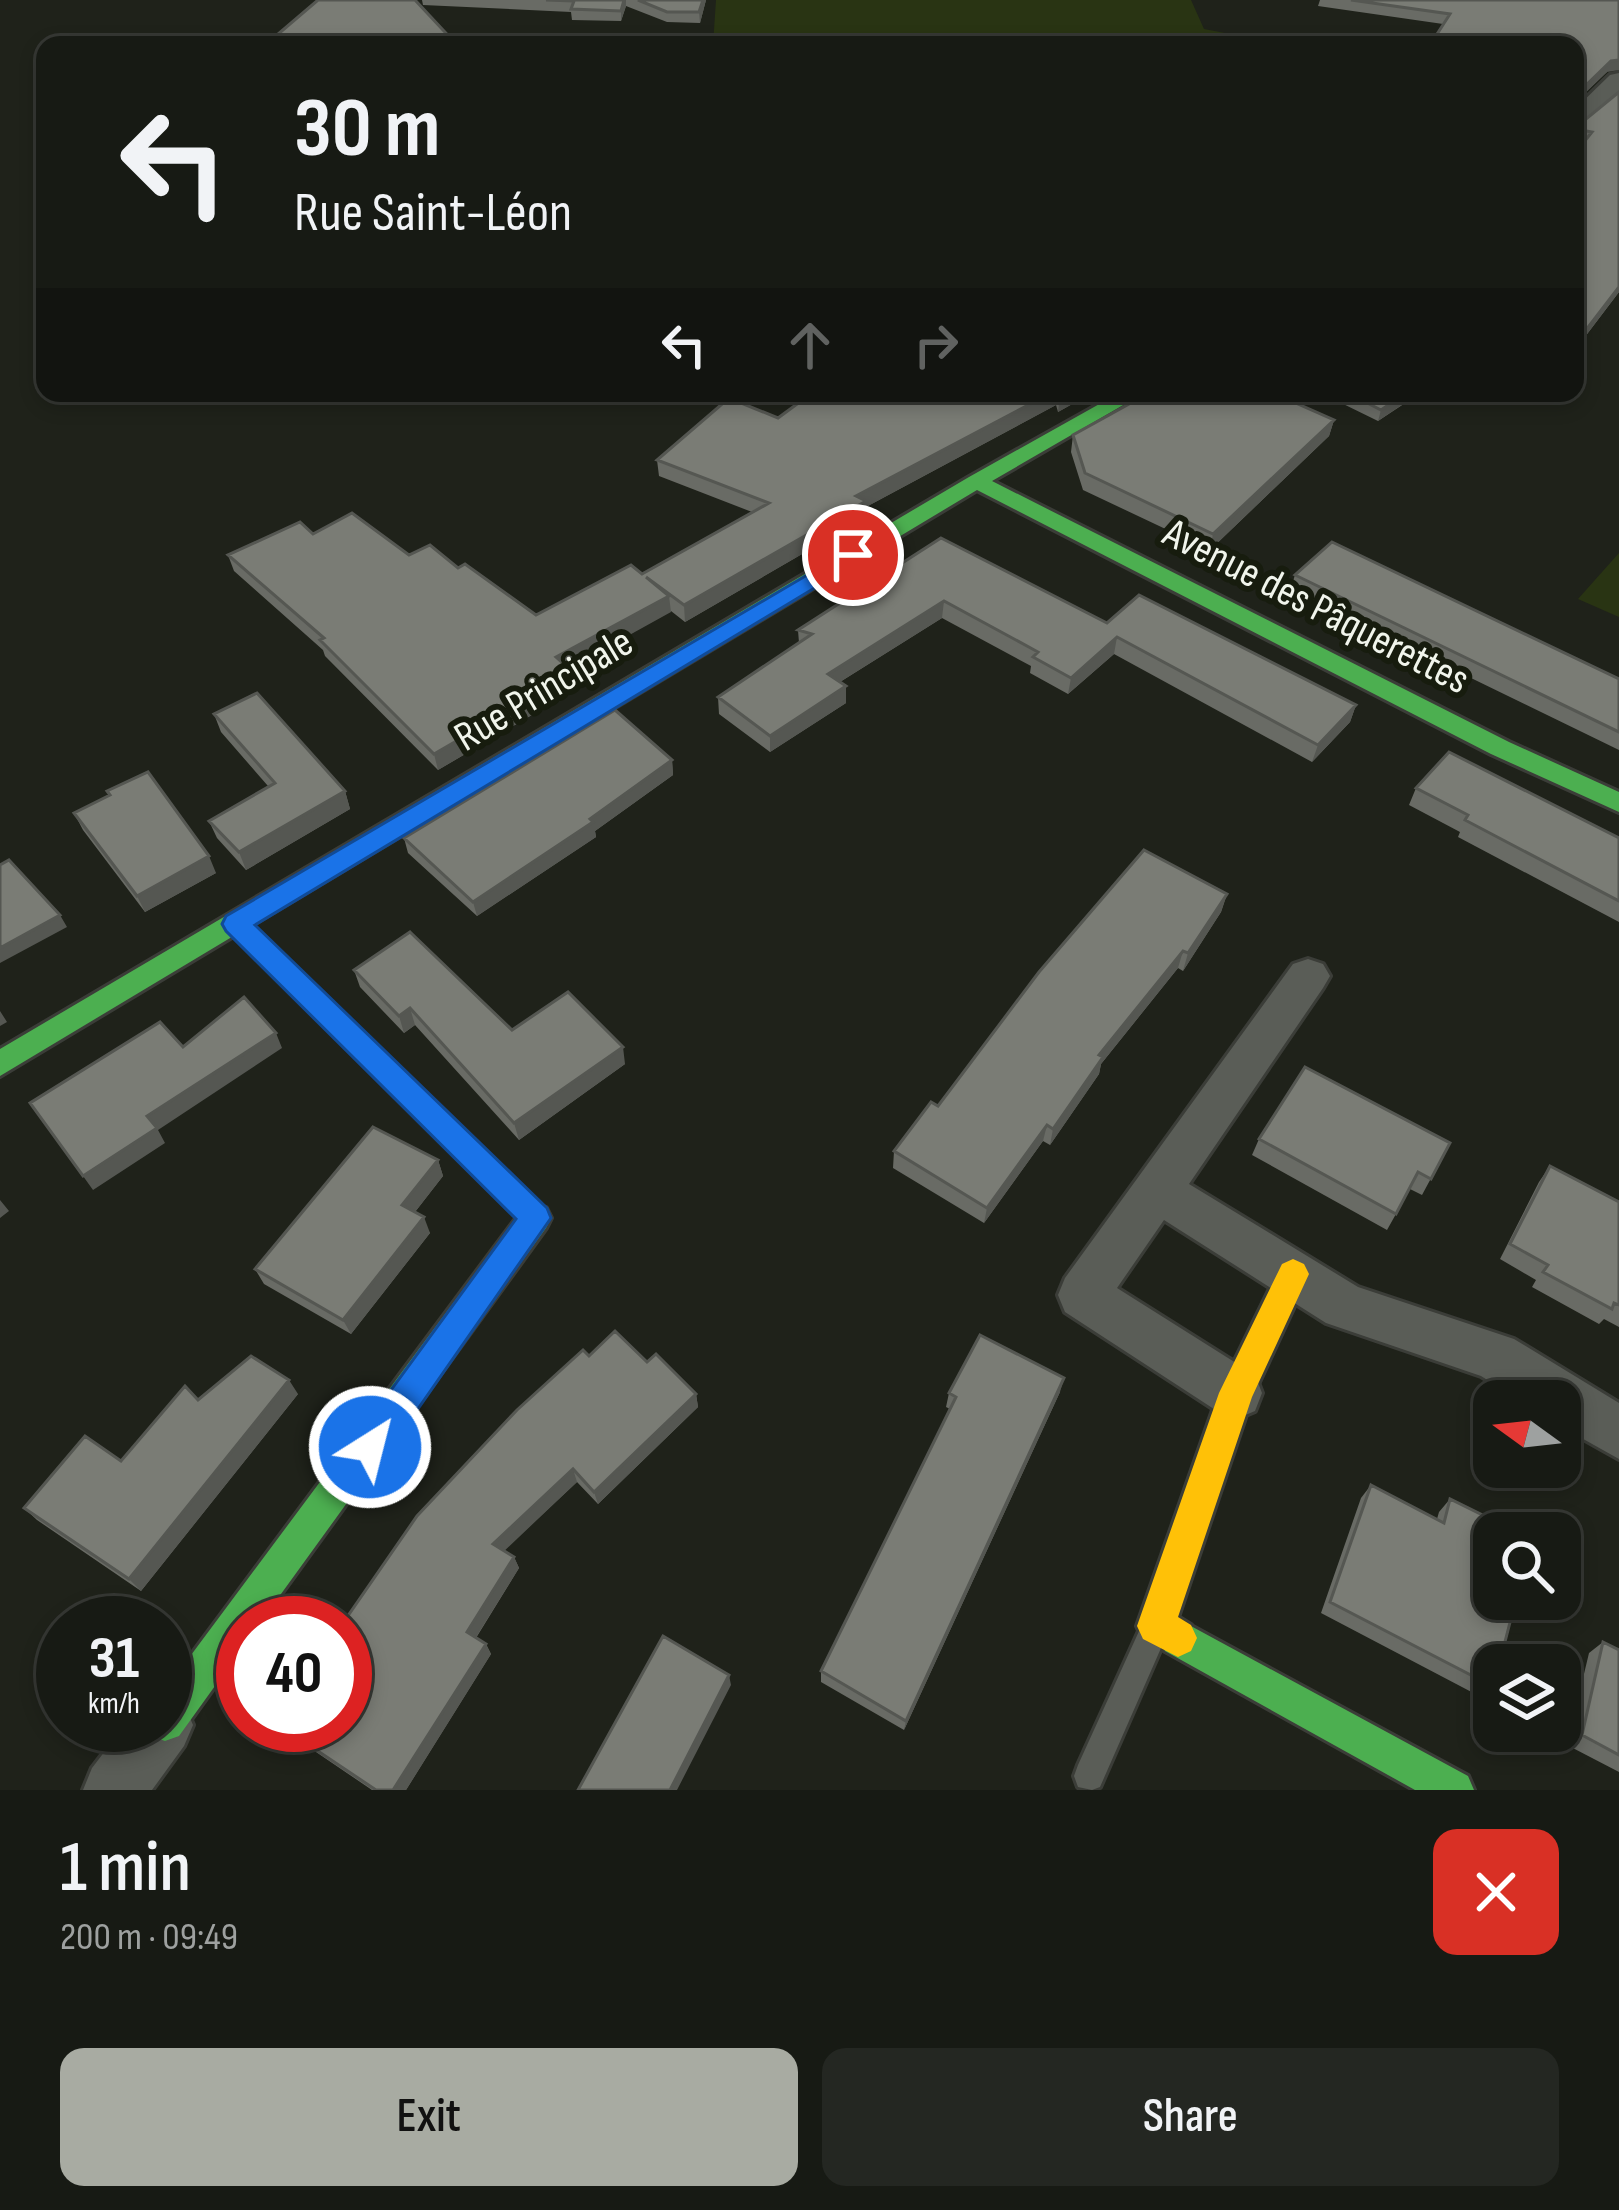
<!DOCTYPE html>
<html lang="en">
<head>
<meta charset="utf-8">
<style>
  body { margin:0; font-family:"Sofia Sans Condensed",sans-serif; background:#242722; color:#f1f3f6; height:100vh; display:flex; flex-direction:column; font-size:45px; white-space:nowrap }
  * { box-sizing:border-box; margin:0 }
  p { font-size:39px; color:#9ea1a0 }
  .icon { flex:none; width:66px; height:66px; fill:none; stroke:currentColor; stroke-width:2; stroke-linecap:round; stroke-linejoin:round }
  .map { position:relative; height:1790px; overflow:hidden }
  .sheet { display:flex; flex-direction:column; background:#171a14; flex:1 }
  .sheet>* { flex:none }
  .hud { position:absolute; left:36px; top:36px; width:1548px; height:366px; border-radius:24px; box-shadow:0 6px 18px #0003,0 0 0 3px #363834; background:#171a14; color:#f1f3f6; overflow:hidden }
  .needle { width:78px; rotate:285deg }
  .buttons { position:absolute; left:1473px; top:1380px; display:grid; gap:24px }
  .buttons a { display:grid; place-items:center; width:108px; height:108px; border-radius:24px; background:#171a14; box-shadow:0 6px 18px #0003,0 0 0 3px #363834; font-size:60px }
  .speed { position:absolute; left:36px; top:1596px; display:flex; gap:24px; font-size:60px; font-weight:700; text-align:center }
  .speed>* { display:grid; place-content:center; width:156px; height:156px; border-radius:50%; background:#171a14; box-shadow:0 6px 18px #0003,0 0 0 3px #363834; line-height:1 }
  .speed small { font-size:30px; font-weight:400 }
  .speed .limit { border:18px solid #d22; background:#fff; color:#111 }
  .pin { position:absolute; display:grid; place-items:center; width:102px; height:102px; color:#fff; margin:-51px; border:6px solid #fff; border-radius:50%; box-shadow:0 3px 12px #0007 }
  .me { position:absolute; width:132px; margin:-66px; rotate:36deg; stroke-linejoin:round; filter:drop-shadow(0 0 9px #0008) }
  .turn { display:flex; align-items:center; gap:42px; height:252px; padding:0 60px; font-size:54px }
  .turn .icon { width:156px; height:156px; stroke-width:2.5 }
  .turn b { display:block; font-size:84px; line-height:102px }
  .lanes { display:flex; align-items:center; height:114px; padding:0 60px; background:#0003; justify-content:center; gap:60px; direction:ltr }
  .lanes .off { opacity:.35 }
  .round { display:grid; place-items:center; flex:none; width:126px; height:126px; border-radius:24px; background:#242722 }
  .summary { display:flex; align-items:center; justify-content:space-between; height:204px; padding:0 60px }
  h1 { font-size:72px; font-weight:600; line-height:90px }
  .button { display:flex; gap:24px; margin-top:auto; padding:24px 60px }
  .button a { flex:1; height:138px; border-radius:24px; background:#a8aba2; color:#111; font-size:48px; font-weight:600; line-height:138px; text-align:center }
  .button a+a { background:#242722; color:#f1f3f6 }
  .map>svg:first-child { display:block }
</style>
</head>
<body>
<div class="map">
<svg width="1619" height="1790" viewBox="0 0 1619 1790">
  <rect width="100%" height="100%" fill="#1f221a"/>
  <path fill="#293413" d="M716 0H1191L1204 29 1287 45H713Z
    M1619 553V617L1578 599Z"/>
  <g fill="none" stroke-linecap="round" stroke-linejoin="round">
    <defs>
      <path id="lane" d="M236 916 244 918 540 1205 543 1213 540 1221 531 1224 522 1221 228 930 225 924 228 918Z
        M1150 1624 1160 1629 1165 1639 1100 1787 1092 1790 1078 1787 1074 1776 1078 1765 1140 1629Z"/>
      <path id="street" d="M1619 73V94L1584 128 1575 131V109L1610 75Z
        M1308 959 1323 964 1330 976 1323 988 1189 1184 1358 1287 1514 1339 1619 1403V1459L1560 1426V1401H1521L1481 1376 1326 1323 1164 1220 1117 1288 1255 1375 1262 1393 1255 1411 1236 1419 1217 1411 1065 1312 1058 1295 1065 1278 1293 964Z
        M165 1696 184 1704 193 1725 184 1746 152 1790H83L92 1768 125 1725H165Z"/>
      <path id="fast" d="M1119 393H1144L992 481 1509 742 1619 792V812L1491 754 977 490 0 1076V1049L969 477Z
        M535 1204 546 1208 551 1218 546 1228 260 1623H243V1647L179 1736 165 1741 151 1736 147 1725H165V1690L524 1208Z
        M1178 1619 1468 1776 1474 1790H1415L1165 1651 1159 1638 1165 1625Z"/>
      <path id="slow" d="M1293 1259 1304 1264 1309 1274 1252 1397 1178 1617 1191 1625 1197 1638 1191 1651 1178 1657 1143 1639 1137 1626 1219 1393 1282 1264Z"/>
    </defs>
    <use href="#lane" stroke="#3b3d38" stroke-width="6"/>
    <use href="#street" stroke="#3b3d38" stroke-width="6"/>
    <use href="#fast" stroke="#3b3d38" stroke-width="6"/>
    <use href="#slow" stroke="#3b3d38" stroke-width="6"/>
    <use href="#lane" fill="#5a5d57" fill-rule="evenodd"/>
    <use href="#street" fill="#5a5d57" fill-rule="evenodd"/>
    <use href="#fast" fill="#4caf50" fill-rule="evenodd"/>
    <use href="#slow" fill="#ffc107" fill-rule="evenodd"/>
  </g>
  <path fill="#696b65" d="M422 0H706L700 23 667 22 626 6 621 21 572 20 571 12 423 5Z
    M1320 0H1619L1607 72 1575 102 1443 24 1318 6Z
    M277 35 457 45H279Z
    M1619 92V292L1575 350V153L1584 142 1575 141V121L1580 124Z
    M812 393H1092L1058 412 1056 405 866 507V517L685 622 671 611 569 668 574 673 576 689 438 770 325 656 323 650 234 571 228 555 313 534 458 568 536 615 642 574 752 512 659 476 657 460 778 418Z
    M1333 393H1448L1437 402 1419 394 1378 421 1331 398Z
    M1334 420 1329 436 1210 550 1083 490 1071 452 1073 435Z
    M941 538 1107 623 1356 705 1350 722 1312 762 1114 654 1068 694 1030 673 1031 666 942 618 840 682 846 703 770 752 719 714 718 697 799 643 798 630Z
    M1295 575 1619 679V750L1290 590Z
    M214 714 345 791 350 809 246 870 217 838 209 821 268 786 221 732Z
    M672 760 673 775 595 831 596 837 477 916 408 853 404 838Z
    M1416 788 1619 838V922L1458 837 1460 832 1409 805Z
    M74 813 216 873 145 912 83 830Z
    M1227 894 1221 912 1183 971 1178 968 1101 1064 1099 1074 1050 1145 1043 1141 984 1223 893 1168 894 1151 938 1106Z
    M354 970 512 1030 625 1064 519 1140 415 1025 404 1033 360 987Z
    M1259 1139 1450 1143 1422 1195 1410 1189 1387 1230 1252 1155Z
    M438 1160 443 1176 415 1212 430 1233 351 1334 264 1284 255 1269Z
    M1550 1166 1619 1202V1327L1604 1319 1599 1324 1532 1287 1536 1280 1500 1259 1539 1182Z
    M589 1356 647 1362 696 1394 698 1407 598 1504 577 1482 504 1550 514 1557 519 1568 476 1638 486 1644 491 1654 406 1790H372L285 1731 278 1725Z
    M1060 1392 904 1730 821 1682V1671L950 1409 946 1407 949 1393Z
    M298 1394 141 1591 37 1520 24 1508 121 1461 198 1400Z
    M1371 1485 1437 1519 1439 1512 1450 1499 1494 1687 1481 1697 1321 1613 1361 1498Z
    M1603 1642 1619 1650V1772L1567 1745 1589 1653Z"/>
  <path fill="#555752" d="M624 0H626V6L621 21V11Z
    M703 0H706L700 23 699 12Z
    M1619 60V70L1607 72 1575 103 1576 95 1611 61Z
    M1619 287V292L1575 350 1576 343Z
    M1051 393H1058L1056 405 866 507V517L685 622 684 605 856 496Z
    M1064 393H1092L1058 412 1060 395Z
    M1406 393H1419L1378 421 1381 410Z
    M1334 420 1329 436 1210 550 1213 534Z
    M669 596 671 612 559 674 556 657Z
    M944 601 942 618 827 690 828 674Z
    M1117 637 1114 654 1068 694 1071 678Z
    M574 673 576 689 438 770 434 754Z
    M846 686V703L770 752V736Z
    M1356 705 1350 722 1312 762 1318 745Z
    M672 760 673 775 595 831 596 837 477 916 473 902Z
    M345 791 350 809 246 870 239 852Z
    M209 856 216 873 145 912 137 896Z
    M1227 894 1221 912 1183 971 1188 953Z
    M60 915 67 927 0 963V948Z
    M1183 951 1178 968 1101 1064 1099 1074 1050 1145 1053 1129 1099 1055Z
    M410 1008 415 1025 404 1033 399 1016Z
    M0 1011 7 1022 0 1026Z
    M276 1033 282 1048 158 1130 165 1143 93 1190 83 1176 147 1116Z
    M623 1047 625 1064 519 1140 514 1123Z
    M1047 1125 1043 1141 984 1223 987 1208Z
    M438 1160 443 1176 408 1221 402 1205Z
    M0 1200 9 1211 0 1218Z
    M424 1217 430 1233 351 1334 343 1320Z
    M1064 1378 1060 1392 904 1730 906 1721Z
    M289 1380 298 1394 141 1591 129 1579Z
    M696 1394 698 1407 598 1504 594 1492Z
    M573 1469 577 1482 499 1556 493 1544Z
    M514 1557 519 1568 473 1642 467 1632Z
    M486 1644 491 1654 406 1790H393Z
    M729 1675 731 1685 677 1790H670Z"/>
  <path fill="#7a7c75" stroke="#555752" stroke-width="3" d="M318 0H415L457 45H356L277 35Z
    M546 0H624L621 11 571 9 574 1Z
    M638 0H703L699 12H667Z
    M1351 0H1619V60L1611 61 1576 95 1575 109V45H1430L1450 14Z
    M1619 92V287L1576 343 1575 153 1592 132 1575 129V121L1580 124Z
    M812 393H1051L856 496 866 501 684 605 646 577 669 596 556 657 574 673 434 754 320 640 324 638 228 555 300 522 313 534 352 513 409 555 430 545 458 568 465 564 536 615 631 565 642 574 769 503 657 460 729 398 778 418Z
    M1149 393H1273L1334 420 1213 534 1085 473 1073 435Z
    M1348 393H1406L1381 410Z
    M941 538 1107 623 1139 595 1356 705 1318 745 1117 637 1071 678 1033 657 1038 652 944 601 828 674 846 686 770 736 718 697 812 634 798 630Z
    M1332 542 1619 679V732L1295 575Z
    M257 693 345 791 239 852 209 821 275 783 214 714Z
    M615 710 672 760 590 819 593 822 473 902 404 838Z
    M1449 752 1619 838V901L1465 820 1468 815 1416 788Z
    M148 772 209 856 137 896 74 813 110 795 107 791Z
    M1144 850 1227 894 1188 953 1183 951 1099 1055 1103 1057 1053 1129 1047 1125 987 1208 894 1151 931 1102 938 1106 1039 972Z
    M9 860 60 915 0 948V865Z
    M410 932 512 1030 568 992 623 1047 514 1123 410 1008 399 1016 354 970Z
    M244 997 276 1033 147 1116 157 1128 83 1176 30 1103 160 1022 183 1047Z
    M1305 1067 1450 1143 1431 1179 1418 1172 1396 1214 1259 1139Z
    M373 1127 438 1160 402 1205 424 1217 343 1320 255 1269Z
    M1550 1166 1619 1202V1305L1614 1303 1612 1309 1543 1272 1548 1265 1510 1244Z
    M615 1331 647 1362 656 1354 696 1394 594 1492 573 1469 493 1544 514 1557 467 1632 486 1644 393 1790H376L279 1725H345V1623H343L417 1516 517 1410 583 1350 589 1356Z
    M980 1335 1064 1378 906 1721 821 1671 956 1397 949 1393Z
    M251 1356 289 1380 129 1579 24 1508 85 1436 121 1461 185 1386 198 1400Z
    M1371 1485 1444 1523 1450 1499 1519 1533H1494V1599H1516L1499 1665H1494V1687L1330 1602Z
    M663 1636 729 1675 670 1790H578Z
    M1603 1642 1619 1650V1755L1582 1735Z"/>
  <path fill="#1a73e8" stroke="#114b97" stroke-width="3" d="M853 548 861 550V560L255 925 547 1208 551 1218 383 1459 370 1464 358 1459 353 1447 358 1435 516 1219 226 931 222 924 226 916Z"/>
  <g text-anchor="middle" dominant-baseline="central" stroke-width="12" stroke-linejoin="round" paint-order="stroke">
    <g font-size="42" fill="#f1f5ec" stroke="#171c0e">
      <text transform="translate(1316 607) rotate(27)">Avenue des Pâquerettes</text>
      <text transform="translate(544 690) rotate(-31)">Rue Principale</text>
    </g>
  </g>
</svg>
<div class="buttons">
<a><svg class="needle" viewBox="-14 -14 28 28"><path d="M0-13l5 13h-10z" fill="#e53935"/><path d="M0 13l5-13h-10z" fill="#9ea1a0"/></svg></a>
<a><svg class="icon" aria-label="search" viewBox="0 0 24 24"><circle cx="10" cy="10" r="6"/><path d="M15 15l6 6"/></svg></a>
<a><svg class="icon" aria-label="layers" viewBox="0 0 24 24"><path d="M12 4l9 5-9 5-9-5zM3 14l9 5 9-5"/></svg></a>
</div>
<div class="speed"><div>31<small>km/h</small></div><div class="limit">40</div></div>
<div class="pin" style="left:853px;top:555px;background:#d93025"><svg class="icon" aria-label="arrive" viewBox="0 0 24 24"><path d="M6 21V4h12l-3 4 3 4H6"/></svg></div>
<svg class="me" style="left:370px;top:1447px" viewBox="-20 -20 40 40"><circle r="17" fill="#1a73e8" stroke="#fff" stroke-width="3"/><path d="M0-11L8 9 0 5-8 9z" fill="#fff"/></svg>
<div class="hud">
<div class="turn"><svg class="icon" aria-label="left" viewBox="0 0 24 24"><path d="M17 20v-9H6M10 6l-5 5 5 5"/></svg><div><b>30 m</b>Rue Saint-Léon</div></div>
<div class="lanes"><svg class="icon" aria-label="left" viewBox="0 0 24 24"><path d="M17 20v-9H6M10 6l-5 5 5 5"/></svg><svg class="icon off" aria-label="ahead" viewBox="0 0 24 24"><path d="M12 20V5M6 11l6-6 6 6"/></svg><svg class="icon off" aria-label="right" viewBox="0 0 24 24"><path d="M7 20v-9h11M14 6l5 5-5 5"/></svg></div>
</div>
</div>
<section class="sheet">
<div class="summary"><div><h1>1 min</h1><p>200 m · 09:49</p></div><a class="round" style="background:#d93025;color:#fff"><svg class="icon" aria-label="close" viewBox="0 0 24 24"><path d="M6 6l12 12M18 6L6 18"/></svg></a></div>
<div class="button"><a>Exit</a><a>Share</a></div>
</section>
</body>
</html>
